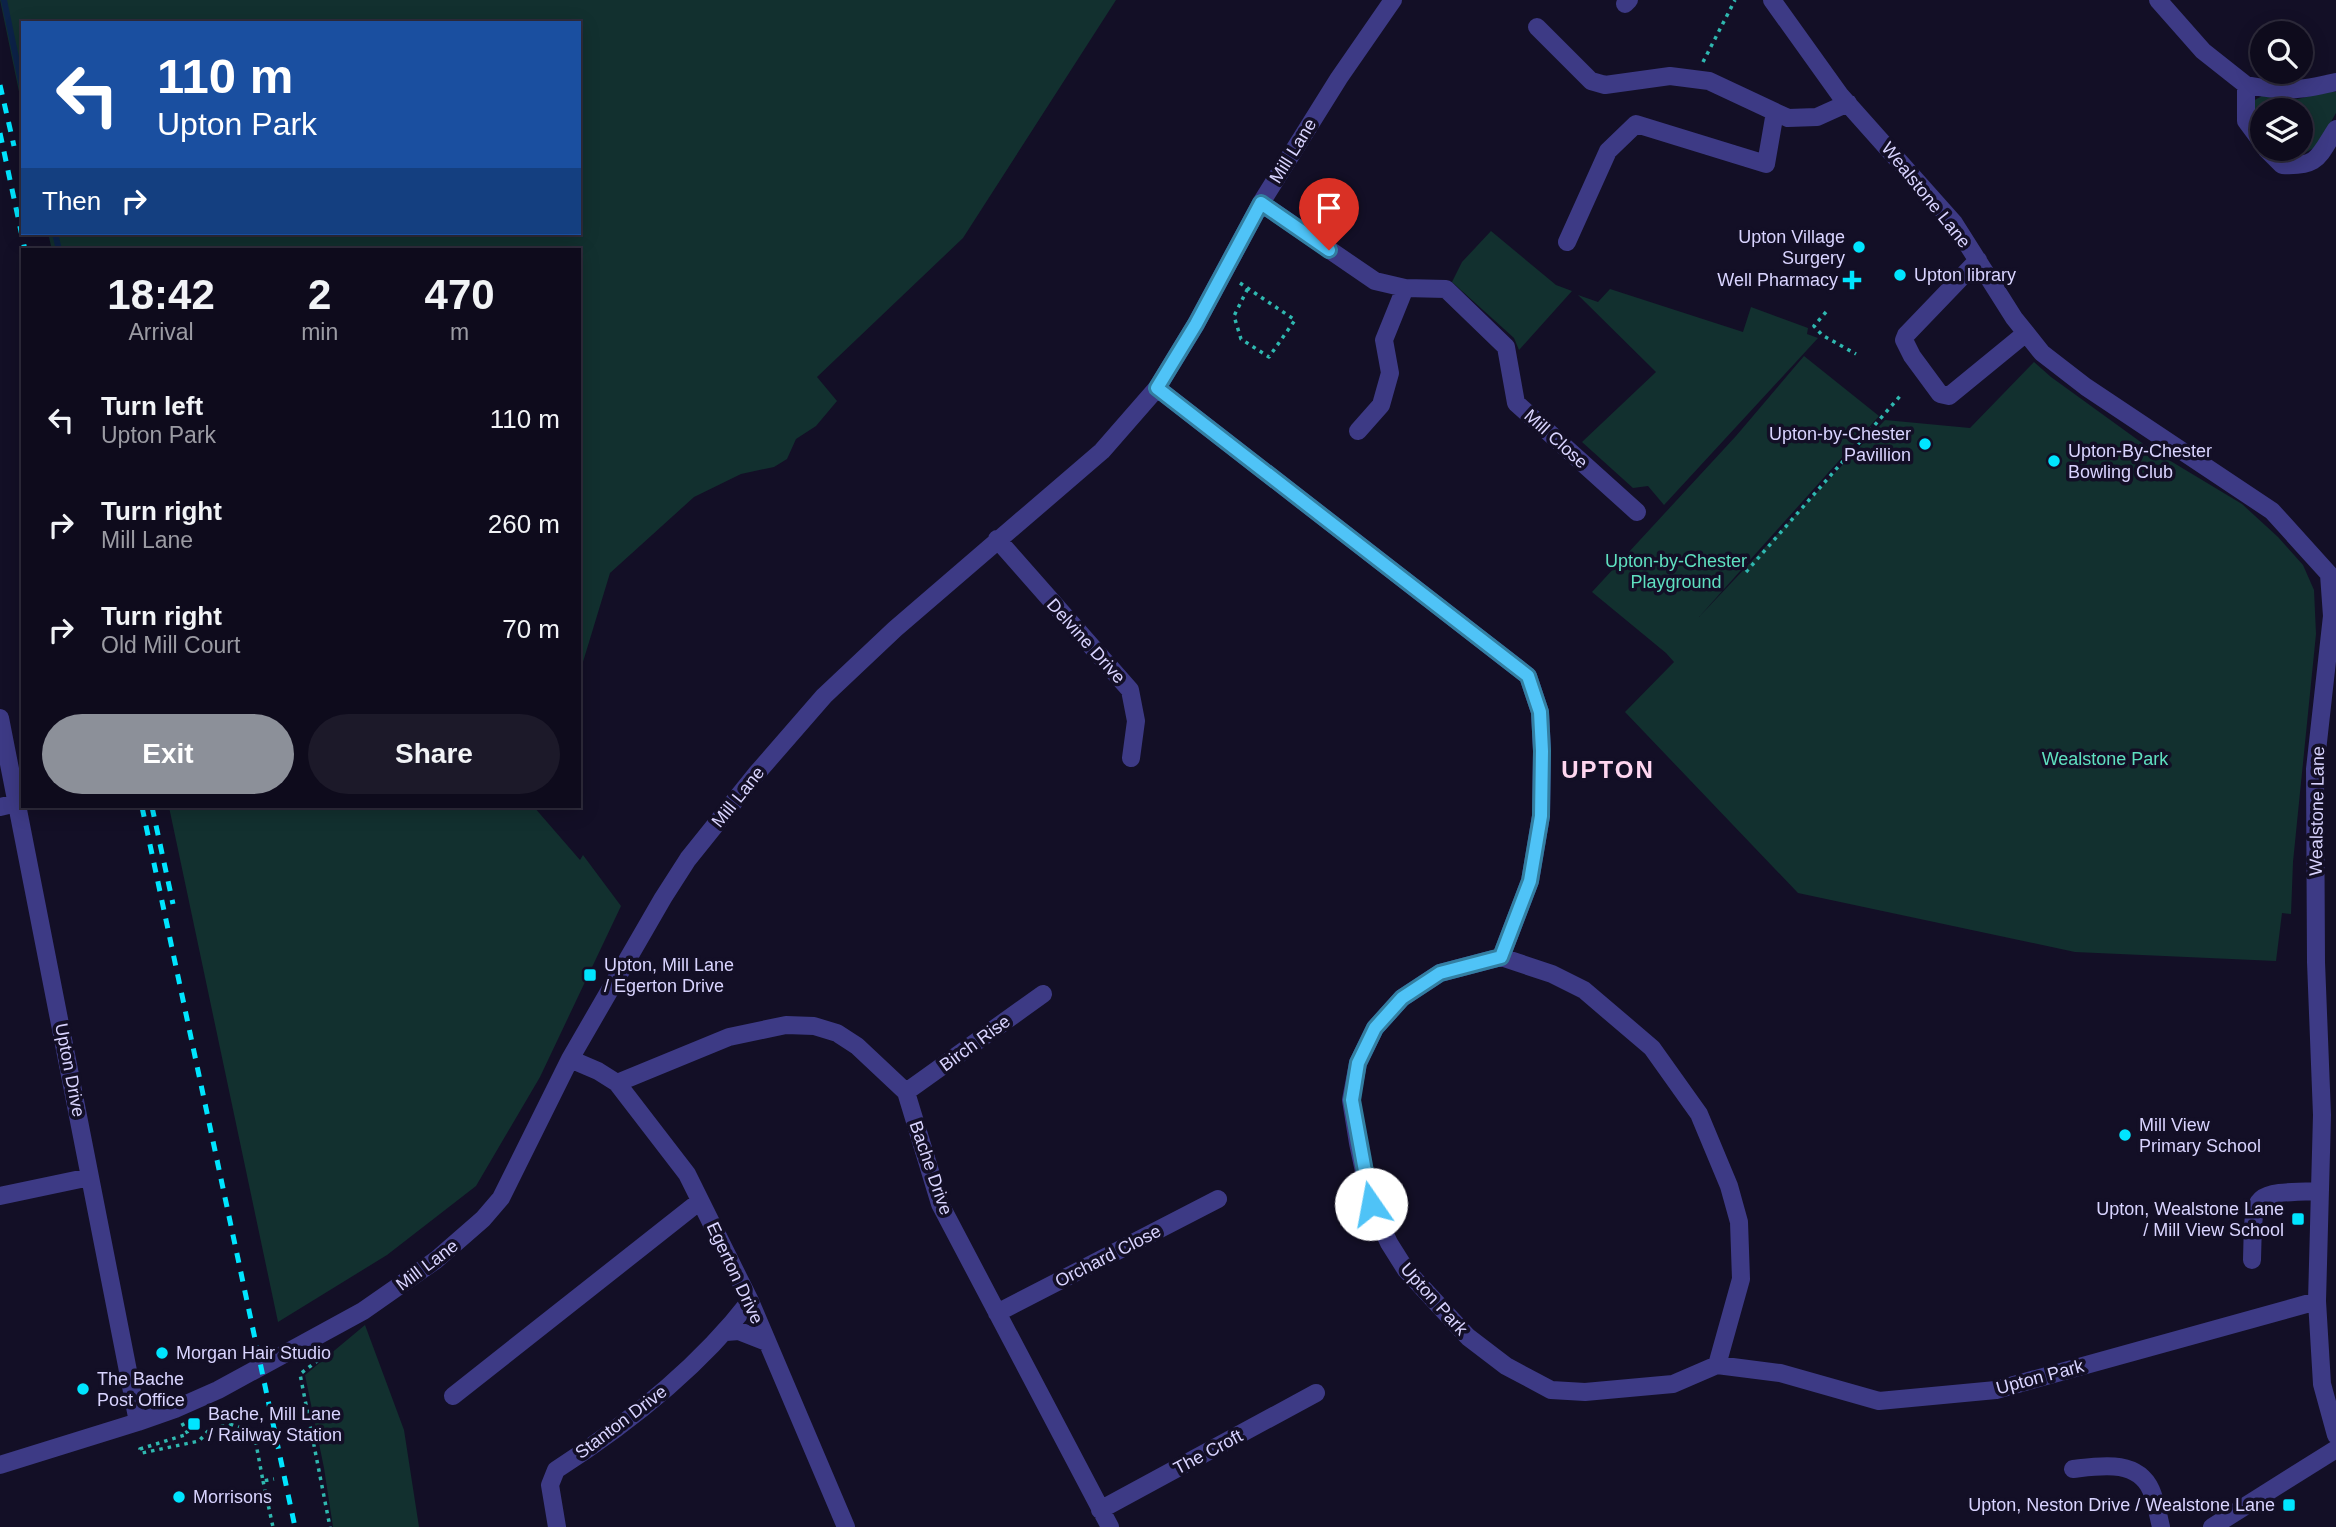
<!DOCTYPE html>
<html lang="en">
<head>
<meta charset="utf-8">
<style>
  body { margin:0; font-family:Helvetica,sans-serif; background:#1c1929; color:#f1f3f6; height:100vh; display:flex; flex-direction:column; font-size:26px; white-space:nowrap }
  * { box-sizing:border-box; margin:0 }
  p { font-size:23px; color:#9b9ba3 }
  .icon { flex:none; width:38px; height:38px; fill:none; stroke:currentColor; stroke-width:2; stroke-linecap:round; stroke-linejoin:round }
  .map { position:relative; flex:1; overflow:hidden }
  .panel { position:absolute; left:21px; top:248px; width:560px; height:560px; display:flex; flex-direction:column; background:#0e0b1c; border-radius:0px; box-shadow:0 4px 18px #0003,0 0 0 2px #2e2b3b }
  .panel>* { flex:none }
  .hud { position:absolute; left:21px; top:21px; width:560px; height:214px; border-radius:0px; box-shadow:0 4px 18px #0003,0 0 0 2px #2e2b3b; background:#1a4fa0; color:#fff; overflow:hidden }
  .fabs { position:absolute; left:2250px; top:21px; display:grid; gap:14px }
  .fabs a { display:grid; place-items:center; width:63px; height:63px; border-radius:50%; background:#0e0b1c; box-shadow:0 4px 18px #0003,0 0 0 2px #2e2b3b; font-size:35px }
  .pin { position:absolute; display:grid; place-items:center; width:60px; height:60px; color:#fff; margin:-72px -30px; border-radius:50% 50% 50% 0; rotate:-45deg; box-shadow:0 0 7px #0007 }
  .pin .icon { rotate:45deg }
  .me { position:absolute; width:77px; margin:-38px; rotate:348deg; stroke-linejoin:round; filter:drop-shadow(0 0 5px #0008) }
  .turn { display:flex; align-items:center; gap:24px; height:147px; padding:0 21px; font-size:32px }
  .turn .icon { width:91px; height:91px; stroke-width:2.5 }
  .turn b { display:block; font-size:49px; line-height:60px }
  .then { display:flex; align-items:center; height:66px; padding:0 21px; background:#0003; gap:14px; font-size:26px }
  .eta { display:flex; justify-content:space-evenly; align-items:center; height:119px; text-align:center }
  .eta b { font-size:42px; font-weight:600; line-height:49px }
  .primary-button { display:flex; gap:14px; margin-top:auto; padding:14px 21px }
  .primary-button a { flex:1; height:80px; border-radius:42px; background:#8c9099; color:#fff; font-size:28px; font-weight:600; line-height:80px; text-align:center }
  .primary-button a+a { background:#1c1929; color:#f1f3f6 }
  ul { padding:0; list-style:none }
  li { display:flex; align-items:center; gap:21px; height:105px; padding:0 21px }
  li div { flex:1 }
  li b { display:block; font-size:26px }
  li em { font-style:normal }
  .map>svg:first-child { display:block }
</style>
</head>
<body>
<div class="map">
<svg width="2336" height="1527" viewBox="0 0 2336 1527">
  <rect width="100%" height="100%" fill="#130f26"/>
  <path fill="#12302f" d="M0 0H1116L963 238 817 377 837 401 816 426 796 439 787 459 774 467 741 474 694 497 610 573 579 675V250H52L48 233H579V23H23V111Z
    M2330 91 2336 92V113L2317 146 2303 154 2283 152 2278 149H2301V110H2263V133L2253 120V101L2262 96 2298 99Z
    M1491 231 1556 285 1572 291 1519 350 1514 338 1452 282 1462 262Z
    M1610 289 1743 332 1751 307 1808 328 1807 334 1818 338 1664 505 1648 486 1633 488 1582 442 1656 372 1578 295 1598 302Z
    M1804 356 1879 416 1699 617 1885 420 1970 428 2034 362 2051 377 2149 448 2242 504 2278 537 2303 565 2314 590 2316 634 2293 862 2291 914 2282 913 2276 961 2075 952 1798 893 1625 712 1674 662 1666 653 1592 592 1736 436Z
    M169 807H534L580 860 583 855 621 906 540 1077 476 1186 387 1255 278 1322Z
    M365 1325 404 1430 419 1527H333L324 1468 305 1375Z"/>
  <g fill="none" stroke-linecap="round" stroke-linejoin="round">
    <path stroke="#0c2248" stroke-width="6" d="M4 0 23 91
      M55 233 59 250"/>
    <path stroke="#2fb8b0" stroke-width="3.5" stroke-dasharray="3.5 5" stroke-linecap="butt" d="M1703 62 1735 0
      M1240 283 1295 320 1269 357 1241 339 1234 316 1248 288
      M1826 312 1814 326 1822 335 1856 354
      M1746 572 1901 395
      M325 1355 300 1374 330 1527
      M224 1408 230 1424 254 1433 263 1481 274 1479
      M182 1423 188 1434 140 1449 142 1453 199 1441 209 1430 230 1424
      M263 1481 273 1527"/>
    <path stroke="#3d3a85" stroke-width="18" d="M1772 0 1840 95 1954 223 2014 318 2042 353 2086 387 2272 511 2329 574 2332 616 2315 769 2316 962 2322 1115 2317 1301 2322 1384 2336 1435
      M2158 0 2203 51 2246 85V121L2263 144
      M1625 4 1629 0
      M1537 27 1591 81 1605 85 1670 76 1709 81 1788 118 1817 117 1848 103
      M2246 85C2285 92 2297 91 2336 82
      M2266 149 2282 165C2319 167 2318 157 2336 129
      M1261 203 1375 281 1405 288 1446 289 1506 347 1516 403 1637 512
      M1567 242 1608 151 1636 124 1766 164 1775 112
      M1978 260 1906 335 1904 340 1912 356 1940 394 1949 396 2026 333
      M1157 388 1528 676 1540 712 1542 751 1541 816 1530 881 1501 957
      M1358 431 1381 405 1390 373 1384 340 1405 288
      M997 539 1130 690 1136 721 1131 758
      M0 718 138 1422
      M0 807 17 803
      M1501 957 1552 974 1584 990 1652 1048 1699 1114 1729 1186 1739 1222 1741 1279 1717 1365 1673 1384 1585 1392 1551 1390 1506 1366 1468 1337 1406 1270 1389 1243 1371 1204 1358 1143 1351 1100 1358 1063 1375 1028 1402 998 1440 973Z
      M570 1059 598 1071 617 1083 687 1174 750 1301 846 1527
      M617 1083 729 1037 786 1025 814 1026 837 1033 857 1046 906 1092 940 1204 1110 1527
      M906 1092 1043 994
      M0 1196 90 1177
      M2252 1260C2254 1191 2249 1193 2320 1191
      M997 1313 1218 1199
      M726 1332 739 1331 767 1342
      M1717 1365 1780 1373 1879 1401 1996 1390 2317 1301
      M453 1396 700 1201
      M0 1465 138 1422 175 1409 218 1390 363 1311 436 1260 483 1219 501 1198 570 1059 663 898 688 859 757 773 824 696 895 629 1102 451 1157 388 1196 324 1261 203 1339 78 1393 0
      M2073 1469C2100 1466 2137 1459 2151 1490 2156 1501 2158 1515 2161 1527
      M1100 1510 1316 1393
      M557 1527 550 1485 556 1470C626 1425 699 1367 750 1301
      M2212 1527 2336 1449"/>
    <path stroke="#00e5ff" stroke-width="5" stroke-dasharray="10 9" stroke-linecap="butt" d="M0 85 14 146
      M0 133 25 250
      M142 807 295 1527
      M152 807 173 904"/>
  </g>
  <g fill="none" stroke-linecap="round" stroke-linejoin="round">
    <defs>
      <path id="route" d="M1329 250 1261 203 1196 324 1157 388 1528 676 1540 712 1542 751 1541 816 1530 881 1501 957 1440 973 1402 998 1375 1028 1358 1063 1352 1100 1371 1204"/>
    </defs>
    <use href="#route" stroke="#337fa1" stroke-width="18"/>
    <use href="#route" stroke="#4fc3f7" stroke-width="12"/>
  </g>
  <g fill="#00e5ff" stroke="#130f26" stroke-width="2.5">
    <circle cx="1859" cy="247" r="7"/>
    <circle cx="1900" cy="275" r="7"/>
    <path d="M1848.5 269.5h7v7h7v7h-7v7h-7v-7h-7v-7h7z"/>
    <circle cx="1925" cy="444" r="7"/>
    <circle cx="2054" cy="461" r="7"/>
    <rect x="583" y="968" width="14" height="14" rx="3.5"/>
    <circle cx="2125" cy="1135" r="7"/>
    <rect x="2291" y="1212" width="14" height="14" rx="3.5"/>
    <circle cx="162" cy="1353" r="7"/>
    <circle cx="83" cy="1389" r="7"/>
    <rect x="187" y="1417" width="14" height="14" rx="3.5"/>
    <circle cx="179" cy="1497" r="7"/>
    <rect x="2282" y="1498" width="14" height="14" rx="3.5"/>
  </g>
  <g text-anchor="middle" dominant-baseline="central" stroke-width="7" stroke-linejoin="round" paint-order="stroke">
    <g font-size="18" fill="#d9d4ff" stroke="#130f26">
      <text transform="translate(1293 151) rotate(-58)">Mill Lane</text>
      <text transform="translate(1926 195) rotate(51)">Wealstone Lane</text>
      <text transform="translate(1556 439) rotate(42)">Mill Close</text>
      <text transform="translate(1086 641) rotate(48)">Delvine Drive</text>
      <text transform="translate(738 797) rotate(-51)">Mill Lane</text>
      <text transform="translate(2317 811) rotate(-89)">Wealstone Lane</text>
      <text transform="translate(975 1043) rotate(-36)">Birch Rise</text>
      <text transform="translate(70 1070) rotate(79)">Upton Drive</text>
      <text transform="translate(931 1168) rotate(71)">Bache Drive</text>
      <text transform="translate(1108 1256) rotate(-27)">Orchard Close</text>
      <text transform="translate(427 1265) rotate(-37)">Mill Lane</text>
      <text transform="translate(735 1273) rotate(65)">Egerton Drive</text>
      <text transform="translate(1434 1299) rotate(48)">Upton Park</text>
      <text transform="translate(2040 1377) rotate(-15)">Upton Park</text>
      <text transform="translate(621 1422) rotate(-37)">Stanton Drive</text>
      <text transform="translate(1208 1452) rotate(-28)">The Croft</text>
    </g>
    <g font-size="18" fill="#d9d4ff" stroke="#130f26" text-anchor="start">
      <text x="1845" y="237" text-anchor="end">Upton Village<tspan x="1845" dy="21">Surgery</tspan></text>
      <text x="1914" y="275">Upton library</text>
      <text x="1838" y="280" text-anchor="end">Well Pharmacy</text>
      <text x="1911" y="434" text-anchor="end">Upton-by-Chester<tspan x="1911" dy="21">Pavillion</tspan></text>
      <text x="2068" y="451">Upton-By-Chester<tspan x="2068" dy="21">Bowling Club</tspan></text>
      <text x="604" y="965">Upton, Mill Lane<tspan x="604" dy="21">/ Egerton Drive</tspan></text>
      <text x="2139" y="1125">Mill View<tspan x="2139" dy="21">Primary School</tspan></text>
      <text x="2284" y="1209" text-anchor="end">Upton, Wealstone Lane<tspan x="2284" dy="21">/ Mill View School</tspan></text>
      <text x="176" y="1353">Morgan Hair Studio</text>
      <text x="97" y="1379">The Bache<tspan x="97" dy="21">Post Office</tspan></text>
      <text x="208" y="1414">Bache, Mill Lane<tspan x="208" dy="21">/ Railway Station</tspan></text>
      <text x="193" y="1497">Morrisons</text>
      <text x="2275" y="1505" text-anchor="end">Upton, Neston Drive / Wealstone Lane</text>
    </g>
    <g font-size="18" fill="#5fe0c0" stroke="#130f26">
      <text x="1676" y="561">Upton-by-Chester<tspan x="1676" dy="21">Playground</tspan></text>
      <text x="2105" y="759">Wealstone Park</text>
    </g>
    <g font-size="24" font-weight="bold" letter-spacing="2" fill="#ffd6f0" stroke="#130f26">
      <text x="1608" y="769">UPTON</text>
    </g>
  </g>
</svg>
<div class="fabs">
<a><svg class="icon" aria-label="search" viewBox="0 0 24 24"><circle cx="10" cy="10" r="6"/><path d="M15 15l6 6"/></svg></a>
<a><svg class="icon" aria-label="layers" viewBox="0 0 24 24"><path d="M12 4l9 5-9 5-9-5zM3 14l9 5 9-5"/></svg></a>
</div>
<div class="pin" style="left:1329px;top:250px;background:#d93025"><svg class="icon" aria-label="arrive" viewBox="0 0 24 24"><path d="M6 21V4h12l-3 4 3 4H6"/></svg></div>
<svg class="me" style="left:1371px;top:1204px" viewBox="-20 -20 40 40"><circle r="19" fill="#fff"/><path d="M0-13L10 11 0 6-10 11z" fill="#4fc3f7"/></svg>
<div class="hud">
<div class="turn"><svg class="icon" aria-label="left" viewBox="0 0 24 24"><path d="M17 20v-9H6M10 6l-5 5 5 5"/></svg><div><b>110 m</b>Upton Park</div></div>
<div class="then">Then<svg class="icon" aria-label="right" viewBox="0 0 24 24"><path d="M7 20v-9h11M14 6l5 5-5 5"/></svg></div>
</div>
<section class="panel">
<div class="eta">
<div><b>18:42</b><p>Arrival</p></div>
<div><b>2</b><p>min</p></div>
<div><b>470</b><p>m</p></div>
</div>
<ul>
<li><svg class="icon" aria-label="left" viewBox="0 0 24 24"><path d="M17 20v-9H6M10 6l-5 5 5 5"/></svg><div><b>Turn left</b><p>Upton Park</p></div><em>110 m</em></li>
<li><svg class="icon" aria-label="right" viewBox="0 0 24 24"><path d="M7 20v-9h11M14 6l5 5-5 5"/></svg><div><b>Turn right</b><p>Mill Lane</p></div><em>260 m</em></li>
<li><svg class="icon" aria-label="right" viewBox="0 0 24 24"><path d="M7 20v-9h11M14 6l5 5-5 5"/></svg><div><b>Turn right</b><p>Old Mill Court</p></div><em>70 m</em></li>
</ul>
<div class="primary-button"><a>Exit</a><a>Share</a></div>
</section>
</div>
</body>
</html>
